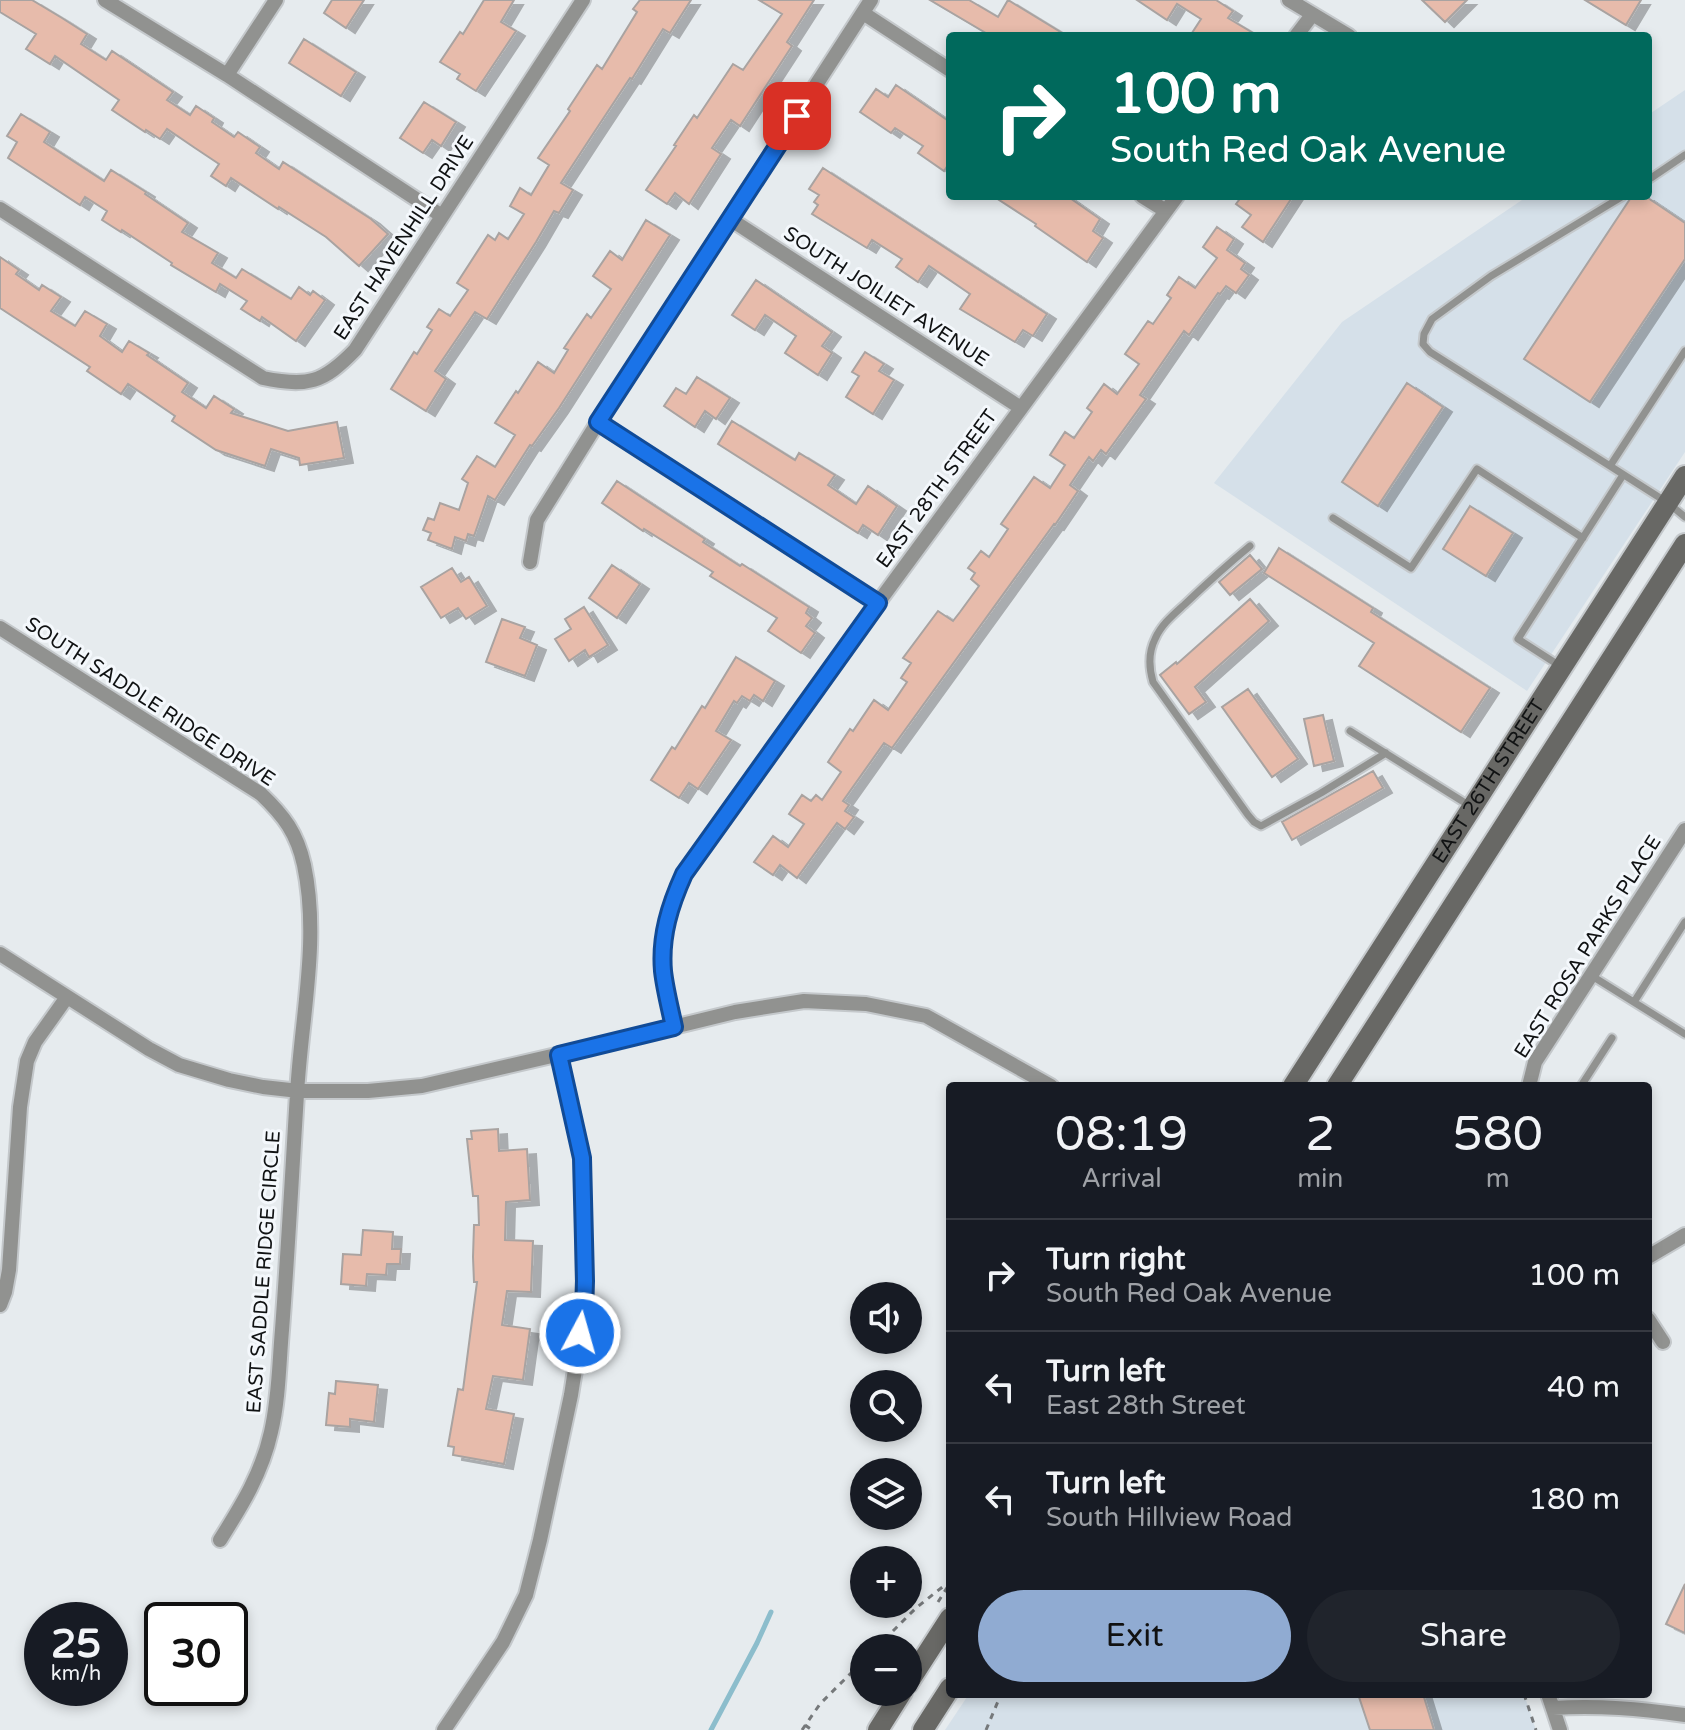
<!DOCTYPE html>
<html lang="en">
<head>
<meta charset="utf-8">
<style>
  body { margin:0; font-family:"Varela Round",sans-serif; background:#20242c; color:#f1f3f6; height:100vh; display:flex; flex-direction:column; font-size:30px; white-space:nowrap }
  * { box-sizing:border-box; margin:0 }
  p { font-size:26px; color:#9ea1a6 }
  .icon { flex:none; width:44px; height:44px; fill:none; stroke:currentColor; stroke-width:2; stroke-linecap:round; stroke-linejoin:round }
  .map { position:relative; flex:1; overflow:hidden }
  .panel { position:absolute; left:946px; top:1082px; width:706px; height:616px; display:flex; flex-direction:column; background:#171b24; border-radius:8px; box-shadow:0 4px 12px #0003 }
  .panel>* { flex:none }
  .banner { position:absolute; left:946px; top:32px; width:706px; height:168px; border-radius:8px; box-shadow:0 4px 12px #0003; background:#00695c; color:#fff; overflow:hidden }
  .controls { position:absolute; left:850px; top:1282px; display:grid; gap:16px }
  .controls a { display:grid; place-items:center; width:72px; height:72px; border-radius:50%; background:#171b24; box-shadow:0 4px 12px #0003; font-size:40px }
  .speed { position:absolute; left:24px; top:1602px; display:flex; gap:16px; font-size:40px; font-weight:700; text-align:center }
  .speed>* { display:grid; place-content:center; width:104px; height:104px; border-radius:50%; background:#171b24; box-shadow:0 4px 12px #0003; line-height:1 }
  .speed small { font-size:20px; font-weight:400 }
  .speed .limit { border:4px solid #111; border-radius:12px; background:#fff; color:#111 }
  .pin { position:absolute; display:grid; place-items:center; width:68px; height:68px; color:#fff; margin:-34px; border-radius:16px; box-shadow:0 4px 12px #0006 }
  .me { position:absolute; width:88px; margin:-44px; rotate:6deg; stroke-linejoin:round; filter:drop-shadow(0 0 6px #0008) }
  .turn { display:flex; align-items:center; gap:28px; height:168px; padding:0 32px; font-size:36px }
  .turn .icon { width:104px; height:104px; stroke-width:2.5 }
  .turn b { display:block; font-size:56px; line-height:68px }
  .eta { display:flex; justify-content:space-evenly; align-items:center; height:136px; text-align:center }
  .eta b { font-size:48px; font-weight:600; line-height:56px }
  .cta { display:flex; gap:16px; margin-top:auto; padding:16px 32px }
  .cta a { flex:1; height:92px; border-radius:48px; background:#90abd2; color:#111; font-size:32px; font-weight:600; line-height:92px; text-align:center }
  .cta a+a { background:#20242c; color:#f1f3f6 }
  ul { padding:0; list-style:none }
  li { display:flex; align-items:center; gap:24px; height:112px; padding:0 32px; border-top:2px solid #363941 }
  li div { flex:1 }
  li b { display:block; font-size:30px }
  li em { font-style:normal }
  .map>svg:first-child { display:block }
</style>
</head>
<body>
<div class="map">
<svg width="1685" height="1730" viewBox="0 0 1685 1730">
  <defs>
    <filter id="shadow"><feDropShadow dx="9" dy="5" stdDeviation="0" flood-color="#0004"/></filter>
  </defs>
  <rect width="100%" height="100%" fill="#e6ebee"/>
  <path fill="#d5e0e9" d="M1685 90V452L1527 691 1214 483 1342 322 1528 196H1648V115Z
    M969 1694H1524L1536 1730H945Z"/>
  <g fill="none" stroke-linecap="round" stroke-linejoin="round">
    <path stroke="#8cbdcc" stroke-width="5" d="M711 1730 757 1643 771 1612"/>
  </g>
  <path fill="#e7bbab" stroke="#a9a3a1" stroke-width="2" filter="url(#shadow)" d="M0 0H32L62 18 87 34 81 44 106 60 112 51 173 92 167 100 190 115 196 106 214 118 212 122 234 137 238 132 260 147 256 153 279 169 283 162 371 219 388 234 359 266 326 237 279 207 278 209 231 178 226 186 211 176 219 164 195 148 167 129 160 139 146 130 145 132 112 110 119 100 55 56 50 64 26 49 36 34 0 12Z
    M332 0H364L346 28 324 13Z
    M484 0H514L501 22 516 31 476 91 457 79 460 74 440 62 460 32 463 34Z
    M640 0H691L670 33 663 29 632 79 630 78 593 134 561 183 573 190 559 213 554 211 536 242 487 319 475 312 435 371 446 379 426 411 391 389 414 352 417 354 432 330 427 327 439 309 450 316 468 290 457 283 488 235 495 240 499 233 508 239 524 214 510 206 520 188 531 195 549 165 538 158 570 111 568 109 597 65 602 69 637 12 633 9Z
    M759 0H814L787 42 792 46 740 126 731 120 712 148 721 154 689 204 675 193 667 204 646 190 676 146 674 145 694 115 697 118 733 64 743 70 782 14Z
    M930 0H969L998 17 1008 0 1067 36H991Z
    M1137 0H1216L1233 11 1228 18 1258 36H1190L1201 19 1177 4 1167 20Z
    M1422 0H1467L1445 22Z
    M1585 0H1641L1626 25Z
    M304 39 356 72 341 96 289 63Z
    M896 85 950 122V162L944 171 918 153 923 146 895 128 891 133 860 112 876 89 888 97Z
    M424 102 456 122 441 146 432 140 423 153 400 138Z
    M21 114 50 132 44 142 104 181 111 170 146 192 145 194 188 223 182 232 218 253 212 263 236 278 242 269 291 299 299 287 310 295 313 291 325 300 296 341 262 317 260 321 241 309 247 301 220 284 216 292 171 265 172 263 122 230 121 232 102 220 107 211 85 197 80 205 8 158 17 142 7 136Z
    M823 168 1047 314 1033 336 1023 330 1015 342 960 309 970 294 929 266 918 282 896 267 902 259 872 240 867 248 812 214 818 205 814 202 819 195 809 189Z
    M993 196H1067L1100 219 1093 231 1103 238 1087 262 1035 226 1036 224Z
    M1242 196H1293L1263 242 1242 227 1251 215 1236 204Z
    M1632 196H1645L1685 223V259L1590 402 1524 359Z
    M646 220 670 235 559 408 532 446 530 445 495 500 488 496 474 536 468 534 466 541 455 537 452 549 428 540 431 533 423 530 428 518 434 520 440 503 459 510 468 483 462 479 477 456 495 467 515 435 495 423 516 391 518 393 538 362 554 373 568 350 564 348 587 314 591 318 611 289 593 276 610 251 622 260Z
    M1217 227 1234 239 1227 250 1245 263 1241 269 1249 275 1236 293 1226 286 1220 294 1218 293 1189 335 1184 331 1140 395 1146 399 1106 454 1101 450 1093 461 1089 457 1070 485 1078 491 1055 525 1054 524 892 748 884 743 843 801 849 805 845 811 854 817 845 829 837 823 797 878 780 865 773 875 754 862 773 836 788 847 804 824 789 814 802 795 811 801 816 795 822 800 841 772 828 762 850 729 853 731 874 700 888 710 907 682 901 678 911 663 903 658 938 611 953 621 960 612 979 586 971 579 975 573 968 568 981 551 989 557 1008 529 1001 524 1034 477 1050 488 1065 465 1050 455 1065 432 1074 438 1092 412 1087 408 1104 384 1117 394 1139 364 1125 354 1148 321 1153 324 1171 298 1167 295 1179 277 1195 288 1217 258 1203 247Z
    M0 257 19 270 16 274 39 290 42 285 61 297 51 311 75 326 85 311 107 324 100 336 122 352 129 341 149 353 147 355 188 383 182 392 206 408 214 396 234 409 231 413 288 431 337 422 344 458 300 465 299 458 271 449 265 466 216 450 172 421 175 416 128 384 121 394 87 371 90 367 0 308Z
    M756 280 832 332 822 346 832 353 818 375 785 353 796 336 765 315 755 330 732 315Z
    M865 352 884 364 879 371 894 380 873 414 846 397 859 376 852 372Z
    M697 377 730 398 716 419 705 411 695 427 664 406 676 388 686 394Z
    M1407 383 1443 407 1378 506 1342 482Z
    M732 421 795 460 799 453 835 475 828 485 856 504 868 486 897 506 878 535 863 525 858 533 718 444Z
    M617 481 705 539 703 542 740 566 742 564 809 607 806 613 812 618 806 626 815 633 801 653 768 631 777 618 710 576 713 572 644 529 643 531 602 503Z
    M1470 506 1513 533 1486 576 1443 549Z
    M1279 548 1373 608 1371 612 1490 688 1461 732 1359 666 1374 643 1264 573Z
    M1250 555 1262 569 1230 595 1219 582Z
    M612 565 640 584 617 618 589 598Z
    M452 568 461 582 469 577 487 606 466 619 458 608 441 618 421 587Z
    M1250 599 1269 621 1195 687 1206 702 1189 714 1160 675 1176 662 1177 664Z
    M584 607 608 645 589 657 585 650 569 661 555 639 571 629 565 619Z
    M502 619 525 627 520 638 537 645 525 676 486 662Z
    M736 657 775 681 763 701 754 695 750 701 742 696 737 703 734 701 716 731 731 740 698 789 689 783 679 798 651 780 672 747 675 749 702 706 705 708Z
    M1248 689 1298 759 1272 777 1222 707Z
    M1323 715 1334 761 1314 766 1304 719Z
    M1373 771 1383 788 1292 840 1282 822Z
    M498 1129 499 1151 527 1149 530 1200 506 1202 505 1240 533 1241 531 1292 507 1291 502 1325 530 1329 523 1380 493 1376 486 1409 514 1414 504 1464 453 1455 454 1447 448 1446 458 1389 463 1390 477 1282H474L473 1257 474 1225H479L478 1196H473L467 1139H472L471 1131Z
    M363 1230 393 1232 392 1249H401L400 1264H387L386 1275 367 1274 366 1286 341 1284 343 1254 361 1255Z
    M336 1381 378 1385 374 1422 350 1419V1427L326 1425 329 1393 335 1394Z
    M1685 1584V1633L1666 1624Z
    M1358 1694H1423L1434 1730H1370Z"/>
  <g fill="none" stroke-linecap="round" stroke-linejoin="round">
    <defs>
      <path id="service" d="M1648 180 1685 155
        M1685 351 1610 466 1668 503 1685 517
        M1610 466 1430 352 1423 344 1424 334 1432 319 1491 276 1623 196
        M1333 518 1411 568 1477 469 1583 538
        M1250 546C1227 565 1205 585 1184 605 1173 615 1161 625 1155 639 1148 653 1149 668 1153 682L1248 815 1254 822 1261 826 1321 793 1386 753
        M1560 666 1518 639 1623 475
        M1350 731 1470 806
        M1592 976 1685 1034
        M1634 1002 1685 922
        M1581 1086 1612 1038"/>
      <path id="minor" d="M105 0 227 75 442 216
        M1289 0 1349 36
        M863 13 950 70
        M1296 36 1312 15
        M227 75 276 0
        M1142 196 1166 211
        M0 209 263 378C308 387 323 383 355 350L583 0
        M730 219 1021 408
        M598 422 878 603
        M530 562 537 520 598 422 871 0
        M0 628 261 794C284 816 297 833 304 865 320 940 301 1018 297 1094 292 1173 288 1251 282 1330 279 1364 279 1398 271 1432 262 1473 242 1505 220 1540
        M0 954 149 1049 179 1065 229 1080 263 1087 299 1091H368L422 1086 608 1043 735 1012 804 1001 866 1004 926 1016 1051 1086
        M674 1027C670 1008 665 989 663 971 660 936 670 905 684 874L878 603 1177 196
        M1529 1086 1535 1062 1685 830
        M1648 1257 1685 1235
        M0 1305 5 1292 9 1270 20 1107 27 1061 35 1042 67 997
        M1648 1319 1663 1342
        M1548 1694 1560 1730
        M1553 1708C1599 1705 1640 1709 1685 1715
        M444 1730 503 1642 526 1595 540 1540 571 1395 584 1313 583 1194 582 1158 559 1055"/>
      <g id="secondary">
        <path id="s1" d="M1293 1086 1685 476"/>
        <path d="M1337 1086 1685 544"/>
        <path d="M908 1683 950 1618"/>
        <path d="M878 1730 902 1692"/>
        <path d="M923 1730 950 1688"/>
      </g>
    </defs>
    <use href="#service" stroke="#c4c8cb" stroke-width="11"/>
    <use href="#minor" stroke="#c4c8cb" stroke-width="18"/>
    <use href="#secondary" stroke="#c4c8cb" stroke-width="24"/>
    <path stroke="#76797b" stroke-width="3" stroke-dasharray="6 6" stroke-linecap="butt" d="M938 1602 950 1583
      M876 1648 916 1608 950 1581
      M1524 1694 1536 1730
      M805 1725 812 1730
      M802 1730 820 1704 864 1660
      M986 1730 1001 1694"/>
    <use href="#service" stroke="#919290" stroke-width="7"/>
    <use href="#minor" stroke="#919290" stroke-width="14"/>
    <use href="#secondary" stroke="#686865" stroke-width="20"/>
  </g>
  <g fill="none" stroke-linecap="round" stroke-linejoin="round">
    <defs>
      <path id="route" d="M580 1333 584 1313 585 1281 582 1158 559 1055 674 1027C670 1008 665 989 663 971 660 936 670 905 684 874L878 603 598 422 797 116"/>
    </defs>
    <use href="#route" stroke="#114b97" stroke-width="20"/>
    <use href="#route" stroke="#1a73e8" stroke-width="14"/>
  </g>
  <g text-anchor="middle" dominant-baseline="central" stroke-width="6" stroke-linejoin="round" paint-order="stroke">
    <g font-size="20" fill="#101213" stroke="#f4f8fc">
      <text transform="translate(404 238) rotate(-57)">EAST HAVENHILL DRIVE</text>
      <text transform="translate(886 297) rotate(33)">SOUTH JOILIET AVENUE</text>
      <text transform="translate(937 489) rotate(-54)">EAST 28TH STREET</text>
      <text transform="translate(150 702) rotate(33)">SOUTH SADDLE RIDGE DRIVE</text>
      <text stroke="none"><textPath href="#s1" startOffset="362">EAST 26TH STREET</textPath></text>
      <text transform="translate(1588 947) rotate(-58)">EAST ROSA PARKS PLACE</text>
      <text transform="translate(264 1272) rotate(-86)">EAST SADDLE RIDGE CIRCLE</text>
    </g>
  </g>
</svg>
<div class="controls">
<a><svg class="icon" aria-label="sound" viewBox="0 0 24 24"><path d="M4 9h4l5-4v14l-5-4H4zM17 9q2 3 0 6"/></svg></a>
<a><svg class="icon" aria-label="search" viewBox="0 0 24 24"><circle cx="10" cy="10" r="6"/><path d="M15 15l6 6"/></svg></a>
<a><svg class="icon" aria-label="layers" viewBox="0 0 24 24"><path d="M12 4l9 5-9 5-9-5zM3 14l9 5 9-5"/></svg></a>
<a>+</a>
<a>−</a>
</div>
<div class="speed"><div>25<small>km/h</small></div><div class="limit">30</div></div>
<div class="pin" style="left:797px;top:116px;background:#d93025"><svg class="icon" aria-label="arrive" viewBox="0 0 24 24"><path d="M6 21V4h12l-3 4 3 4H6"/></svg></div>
<svg class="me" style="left:580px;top:1333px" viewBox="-20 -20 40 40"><circle r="17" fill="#1a73e8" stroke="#fff" stroke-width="3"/><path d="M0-11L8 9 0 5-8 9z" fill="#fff"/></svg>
<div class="banner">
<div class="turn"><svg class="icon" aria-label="right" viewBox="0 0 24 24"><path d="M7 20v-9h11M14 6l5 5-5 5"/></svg><div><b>100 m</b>South Red Oak Avenue</div></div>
</div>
<section class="panel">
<div class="eta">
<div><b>08:19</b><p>Arrival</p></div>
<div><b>2</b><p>min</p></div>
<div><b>580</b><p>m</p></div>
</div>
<ul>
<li><svg class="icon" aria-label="right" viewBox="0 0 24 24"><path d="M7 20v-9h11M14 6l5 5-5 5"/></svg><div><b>Turn right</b><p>South Red Oak Avenue</p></div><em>100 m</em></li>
<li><svg class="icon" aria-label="left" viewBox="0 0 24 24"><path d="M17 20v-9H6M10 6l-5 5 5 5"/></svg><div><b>Turn left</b><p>East 28th Street</p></div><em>40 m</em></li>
<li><svg class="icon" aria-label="left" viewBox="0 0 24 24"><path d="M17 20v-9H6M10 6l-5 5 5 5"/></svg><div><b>Turn left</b><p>South Hillview Road</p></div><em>180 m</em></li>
</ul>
<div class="cta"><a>Exit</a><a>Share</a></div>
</section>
</div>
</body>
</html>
